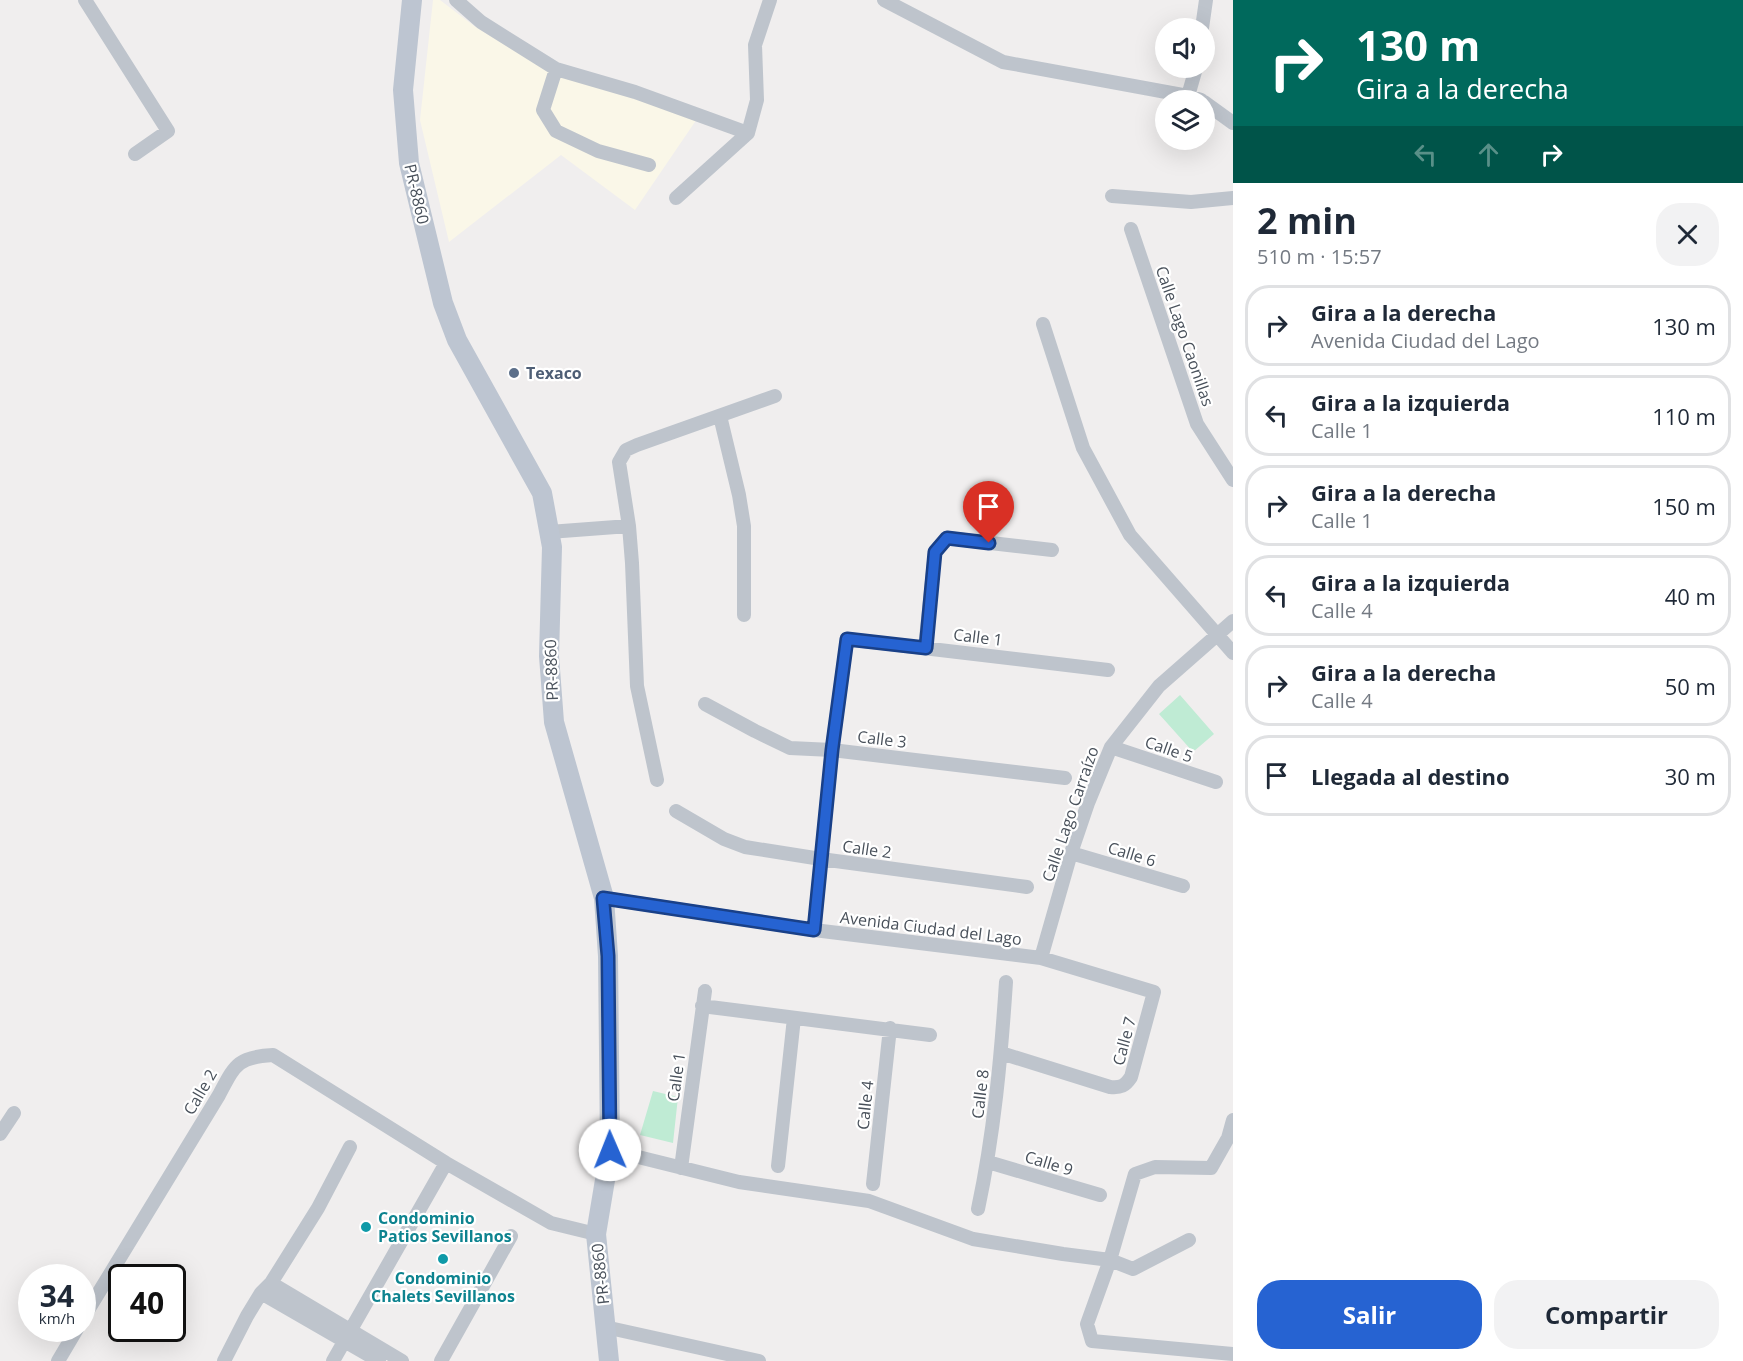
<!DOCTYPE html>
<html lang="es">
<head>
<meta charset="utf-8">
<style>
  body { margin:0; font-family:"Open Sans",sans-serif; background:#f2f2f3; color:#1f2937; height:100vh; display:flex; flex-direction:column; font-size:22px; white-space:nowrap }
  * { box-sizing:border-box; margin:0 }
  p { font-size:20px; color:#747a83 }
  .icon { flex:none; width:33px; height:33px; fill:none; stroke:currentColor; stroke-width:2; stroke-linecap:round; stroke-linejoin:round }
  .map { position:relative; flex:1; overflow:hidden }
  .side { display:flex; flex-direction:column; background:#fff; width:510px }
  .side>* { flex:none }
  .guide { background:#00695c; color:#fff; overflow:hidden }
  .tools { position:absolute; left:1155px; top:18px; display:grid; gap:12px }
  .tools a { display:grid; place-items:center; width:60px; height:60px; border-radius:50%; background:#fff; box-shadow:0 6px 24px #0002; font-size:30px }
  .speed { position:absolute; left:18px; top:1264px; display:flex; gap:12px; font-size:30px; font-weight:700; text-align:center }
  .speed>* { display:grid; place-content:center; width:78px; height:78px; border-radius:50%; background:#fff; box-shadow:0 6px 24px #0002; line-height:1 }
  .speed small { font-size:15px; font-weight:400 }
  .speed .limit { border:3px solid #111; border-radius:9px; background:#fff; color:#111 }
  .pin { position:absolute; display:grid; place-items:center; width:51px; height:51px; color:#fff; margin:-62px -26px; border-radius:50% 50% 50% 0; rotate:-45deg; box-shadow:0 0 6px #0007 }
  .pin .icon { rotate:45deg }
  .me { position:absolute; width:66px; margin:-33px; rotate:359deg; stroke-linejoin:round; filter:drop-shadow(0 0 4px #0008) }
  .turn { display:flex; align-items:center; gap:21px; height:126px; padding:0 24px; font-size:27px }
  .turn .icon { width:78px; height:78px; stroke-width:2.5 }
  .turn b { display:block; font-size:42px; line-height:51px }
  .lanes { display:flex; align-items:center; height:57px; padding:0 24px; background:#0003; justify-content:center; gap:30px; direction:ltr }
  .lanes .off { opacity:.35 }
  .round { display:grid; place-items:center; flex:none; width:63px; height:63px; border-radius:24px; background:#f2f2f3 }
  .overview { display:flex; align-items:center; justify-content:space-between; height:102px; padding:0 24px }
  h1 { font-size:36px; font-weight:700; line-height:45px }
  .action { display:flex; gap:12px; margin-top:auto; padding:12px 24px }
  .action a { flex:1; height:69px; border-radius:24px; background:#2663d2; color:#fff; font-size:24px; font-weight:700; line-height:69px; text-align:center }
  .action a+a { background:#f2f2f3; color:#1f2937 }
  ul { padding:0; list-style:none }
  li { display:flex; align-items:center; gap:18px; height:81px; margin:0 12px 9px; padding:0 12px; border:3px solid #e0e1e3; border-radius:24px }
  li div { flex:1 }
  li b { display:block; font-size:22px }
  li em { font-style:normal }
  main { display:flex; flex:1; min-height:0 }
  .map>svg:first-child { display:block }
</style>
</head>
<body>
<main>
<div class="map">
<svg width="1233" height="1361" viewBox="0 0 1233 1361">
  <rect width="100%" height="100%" fill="#f0eeee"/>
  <path fill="#faf7e8" d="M433 0H440L474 26 546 70 699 116 635 210 561 155 449 242 420 120Z"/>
  <path fill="#bfebd4" d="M1180 695 1214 734 1193 752 1159 714Z
    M653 1091 678 1097 673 1143 640 1135Z"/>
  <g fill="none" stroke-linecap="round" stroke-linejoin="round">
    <path stroke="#bec4cc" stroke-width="14" d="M85 0 168 131 135 154
      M456 0 481 22 556 69 635 92 748 133
      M884 0 1003 62 1188 96 1201 100
      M1202 28 1206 0
      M556 69 543 110 556 131 598 151 649 165
      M1188 96 1196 68
      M1204 102 1233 123
      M748 133 757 100 755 45 770 0
      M1112 196 1191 202 1233 198
      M676 198 748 133
      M1131 229 1197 424 1233 480
      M1043 324 1083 448 1130 535 1233 653
      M720 416 739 495 744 526V615
      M549 532 629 526
      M925 648 935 552 947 538 1052 550
      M705 704 755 731 790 748 832 750 1065 778
      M1111 747 1216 782
      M657 780 637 686 632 563 629 526 619 462 626 450 637 445 775 396
      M676 811 724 839 745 847 821 859 1027 887
      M1071 853 1183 886
      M604 898 814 930 1041 958 1154 992 1131 1077C1125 1086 1121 1088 1110 1087L1001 1053
      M814 930 832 750 847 639 1108 670
      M1041 958 1071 853 1088 803 1111 747 1159 686 1233 621
      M702 1006 930 1035
      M1233 1120 1228 1138 1211 1168 1155 1167 1135 1174 1110 1260 1087 1324 1092 1341 1233 1354
      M0 1134 14 1113
      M610 1150 739 1182 869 1201 973 1239 1063 1254 1110 1260 1133 1269 1189 1240
      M988 1162 1100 1195
      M778 1166 794 1018
      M681 1168 705 991
      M873 1184 890 1028
      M978 1209C994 1134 1001 1058 1006 982
      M271 1283 402 1361
      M261 1293 379 1361
      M82 1320 219 1095C235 1065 237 1057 273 1055L446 1163 551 1223 596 1234
      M605 1327 759 1361
      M58 1361 77 1329
      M224 1361 247 1316 261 1293 271 1283 318 1208 350 1147
      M333 1361 446 1163
      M441 1361 511 1236"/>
    <path stroke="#bdc5d1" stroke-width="20" d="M412 0 403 90 409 163 443 303 457 340 542 493 552 547 549 656 554 722 604 898 608 956 610 1150 596 1234 609 1361"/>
  </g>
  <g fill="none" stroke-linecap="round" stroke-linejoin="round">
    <defs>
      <path id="route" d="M610 1150 608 956 603 898 814 930 832 750 847 639 926 648 935 552 947 538 989 543"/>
    </defs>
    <use href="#route" stroke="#194088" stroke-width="15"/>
    <use href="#route" stroke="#2663d2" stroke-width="10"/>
  </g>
  <circle fill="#5c6f8a" stroke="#fff" stroke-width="2" cx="514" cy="373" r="6"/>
  <g fill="#0f9aa8" stroke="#fff" stroke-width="2">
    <circle cx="366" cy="1227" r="6"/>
    <circle cx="443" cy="1259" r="6"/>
  </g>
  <g text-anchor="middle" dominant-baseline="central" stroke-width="4.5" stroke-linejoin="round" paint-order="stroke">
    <g font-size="16" fill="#48505a" stroke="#fff">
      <text transform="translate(417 194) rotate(77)">PR-8860</text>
      <text transform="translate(1185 336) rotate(71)">Calle Lago Caonillas</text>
      <text transform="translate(978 637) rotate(7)">Calle 1</text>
      <text transform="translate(551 670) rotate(-92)">PR-8860</text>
      <text transform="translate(882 739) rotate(7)">Calle 3</text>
      <text transform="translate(1169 749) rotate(19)">Calle 5</text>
      <text transform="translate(1070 814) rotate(-71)">Calle Lago Carraízo</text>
      <text transform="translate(867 849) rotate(8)">Calle 2</text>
      <text transform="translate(1132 854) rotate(17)">Calle 6</text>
      <text transform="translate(931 928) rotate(7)">Avenida Ciudad del Lago</text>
      <text transform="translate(1124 1041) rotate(-75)">Calle 7</text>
      <text transform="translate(676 1077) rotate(-82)">Calle 1</text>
      <text transform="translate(200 1092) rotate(-60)">Calle 2</text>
      <text transform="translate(980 1094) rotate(-83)">Calle 8</text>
      <text transform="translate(865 1105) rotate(-84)">Calle 4</text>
      <text transform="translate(1049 1163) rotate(17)">Calle 9</text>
      <text transform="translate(600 1274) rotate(-96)">PR-8860</text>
    </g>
    <g font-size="16" font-weight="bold" fill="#4e5e75" stroke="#fff" text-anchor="start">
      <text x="526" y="373">Texaco</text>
    </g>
    <g font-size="16" font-weight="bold" fill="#0d838f" stroke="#fff" text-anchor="start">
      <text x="378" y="1218">Condominio<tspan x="378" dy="18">Patios Sevillanos</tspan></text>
      <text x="443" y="1278" text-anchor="middle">Condominio<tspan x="443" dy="18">Chalets Sevillanos</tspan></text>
    </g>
  </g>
</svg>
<div class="tools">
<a><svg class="icon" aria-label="sound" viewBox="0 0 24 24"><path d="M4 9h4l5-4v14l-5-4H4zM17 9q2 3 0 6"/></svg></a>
<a><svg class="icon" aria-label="layers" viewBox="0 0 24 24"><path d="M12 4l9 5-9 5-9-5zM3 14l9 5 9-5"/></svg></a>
</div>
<div class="speed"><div>34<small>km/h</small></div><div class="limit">40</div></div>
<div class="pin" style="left:989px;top:543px;background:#d93025"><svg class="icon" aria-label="arrive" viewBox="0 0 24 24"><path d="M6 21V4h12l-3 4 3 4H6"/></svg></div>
<svg class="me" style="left:610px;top:1150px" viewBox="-20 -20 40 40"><circle r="19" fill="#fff"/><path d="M0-13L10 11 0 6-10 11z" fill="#2663d2"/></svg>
</div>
<section class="side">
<div class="guide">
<div class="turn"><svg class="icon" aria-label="right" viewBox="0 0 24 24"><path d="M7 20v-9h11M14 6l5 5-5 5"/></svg><div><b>130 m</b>Gira a la derecha</div></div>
<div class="lanes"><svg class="icon off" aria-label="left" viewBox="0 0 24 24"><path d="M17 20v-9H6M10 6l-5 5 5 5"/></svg><svg class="icon off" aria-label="ahead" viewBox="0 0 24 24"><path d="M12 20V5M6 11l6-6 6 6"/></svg><svg class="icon" aria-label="right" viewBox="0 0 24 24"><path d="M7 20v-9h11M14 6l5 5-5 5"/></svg></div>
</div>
<div class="overview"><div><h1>2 min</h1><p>510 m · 15:57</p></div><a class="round"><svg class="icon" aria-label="close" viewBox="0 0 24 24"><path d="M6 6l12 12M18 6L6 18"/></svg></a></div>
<ul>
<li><svg class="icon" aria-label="right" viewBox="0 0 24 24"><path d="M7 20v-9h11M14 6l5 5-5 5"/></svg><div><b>Gira a la derecha</b><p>Avenida Ciudad del Lago</p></div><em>130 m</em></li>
<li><svg class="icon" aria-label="left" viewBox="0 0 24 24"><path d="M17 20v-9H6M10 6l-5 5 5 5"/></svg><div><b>Gira a la izquierda</b><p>Calle 1</p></div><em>110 m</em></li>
<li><svg class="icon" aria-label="right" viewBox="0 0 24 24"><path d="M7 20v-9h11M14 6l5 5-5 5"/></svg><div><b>Gira a la derecha</b><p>Calle 1</p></div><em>150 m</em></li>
<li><svg class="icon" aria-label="left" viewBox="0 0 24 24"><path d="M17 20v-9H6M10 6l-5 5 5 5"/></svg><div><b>Gira a la izquierda</b><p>Calle 4</p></div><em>40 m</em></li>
<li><svg class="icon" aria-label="right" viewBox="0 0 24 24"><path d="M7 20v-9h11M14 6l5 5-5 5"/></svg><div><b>Gira a la derecha</b><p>Calle 4</p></div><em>50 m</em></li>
<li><svg class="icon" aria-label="arrive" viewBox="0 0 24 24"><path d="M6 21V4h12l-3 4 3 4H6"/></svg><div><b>Llegada al destino</b></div><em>30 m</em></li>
</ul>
<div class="action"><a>Salir</a><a>Compartir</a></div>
</section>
</main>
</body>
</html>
